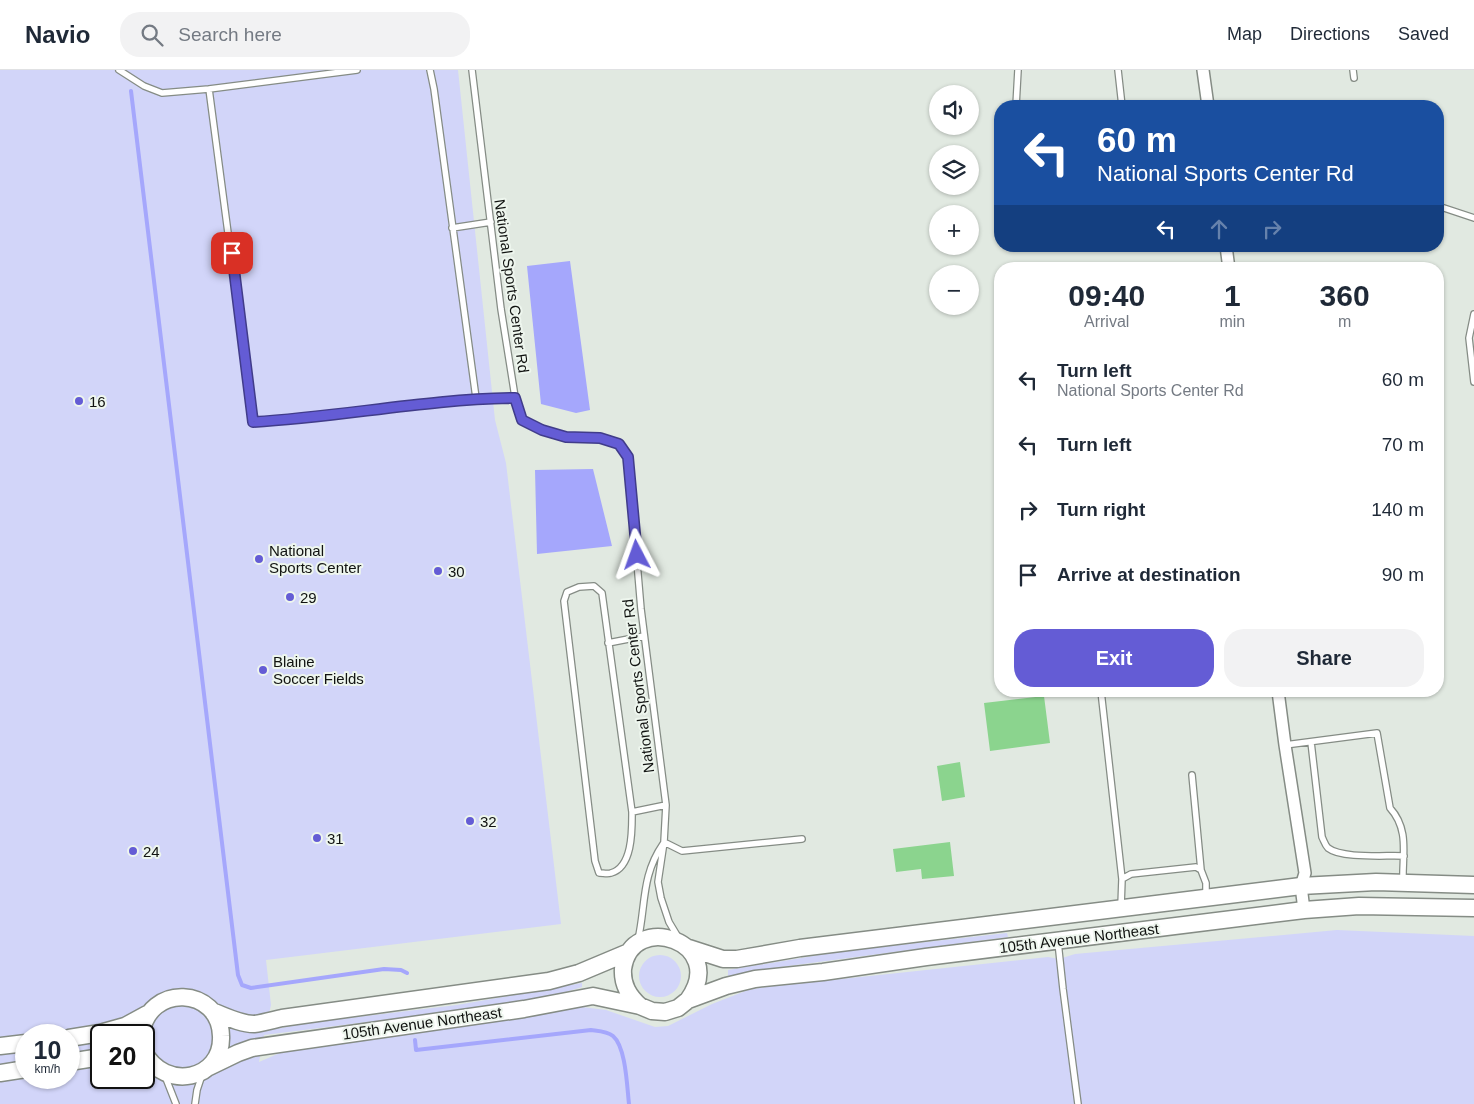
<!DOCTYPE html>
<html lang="en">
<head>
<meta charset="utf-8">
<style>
  body { margin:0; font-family:Helvetica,sans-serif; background:#f2f2f3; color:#1f2937; height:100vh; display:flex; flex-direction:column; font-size:19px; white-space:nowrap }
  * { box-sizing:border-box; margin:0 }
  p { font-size:16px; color:#747a83 }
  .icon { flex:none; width:28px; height:28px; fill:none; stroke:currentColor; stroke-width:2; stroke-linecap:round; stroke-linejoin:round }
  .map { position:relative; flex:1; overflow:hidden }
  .details { position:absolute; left:994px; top:192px; width:450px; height:435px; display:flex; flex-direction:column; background:#fff; border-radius:20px; box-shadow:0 1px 4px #0004 }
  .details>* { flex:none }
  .banner { position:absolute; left:994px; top:30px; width:450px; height:152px; border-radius:20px; box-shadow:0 1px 4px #0004; background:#1a4fa0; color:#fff; overflow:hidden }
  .controls { position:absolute; left:929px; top:15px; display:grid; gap:10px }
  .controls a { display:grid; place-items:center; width:50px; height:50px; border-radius:50%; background:#fff; box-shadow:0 1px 4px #0004; font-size:25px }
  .speed { position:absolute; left:15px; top:954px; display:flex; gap:10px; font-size:25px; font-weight:700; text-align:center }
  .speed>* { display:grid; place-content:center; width:65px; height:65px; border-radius:50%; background:#fff; box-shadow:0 1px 4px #0004; line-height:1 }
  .speed small { font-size:12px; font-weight:400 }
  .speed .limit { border:2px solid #111; border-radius:8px; background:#fff; color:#111 }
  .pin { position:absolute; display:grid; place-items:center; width:42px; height:42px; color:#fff; margin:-21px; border-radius:10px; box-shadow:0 2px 8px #0006 }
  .me { position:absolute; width:55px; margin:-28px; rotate:356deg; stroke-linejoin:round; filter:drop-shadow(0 0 4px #0008) }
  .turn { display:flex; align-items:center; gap:18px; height:105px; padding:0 20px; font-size:22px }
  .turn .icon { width:65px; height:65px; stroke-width:2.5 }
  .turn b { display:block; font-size:35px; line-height:42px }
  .lanes { display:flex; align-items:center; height:48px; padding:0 20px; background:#0003; justify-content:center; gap:25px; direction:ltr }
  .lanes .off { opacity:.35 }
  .eta { display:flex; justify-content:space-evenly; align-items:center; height:85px; text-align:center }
  .eta b { font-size:30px; font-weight:600; line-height:35px }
  .cta { display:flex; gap:10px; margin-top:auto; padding:10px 20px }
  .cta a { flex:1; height:58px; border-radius:20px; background:#645cd5; color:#fff; font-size:20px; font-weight:600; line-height:58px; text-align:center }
  .cta a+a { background:#f2f2f3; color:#1f2937 }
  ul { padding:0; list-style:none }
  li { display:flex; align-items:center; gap:15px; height:65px; padding:0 20px }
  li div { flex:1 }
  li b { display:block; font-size:19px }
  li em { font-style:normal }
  header { display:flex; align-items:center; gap:30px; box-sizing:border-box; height:70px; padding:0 25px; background:#fff; border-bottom:1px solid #e0e1e3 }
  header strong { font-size:24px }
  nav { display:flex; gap:28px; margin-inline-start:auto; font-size:18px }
  .search { width:350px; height:45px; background:#f2f2f3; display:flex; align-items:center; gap:12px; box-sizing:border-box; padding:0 18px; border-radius:20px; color:#747a83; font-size:19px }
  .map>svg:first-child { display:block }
</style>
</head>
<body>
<header>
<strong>Navio</strong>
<div class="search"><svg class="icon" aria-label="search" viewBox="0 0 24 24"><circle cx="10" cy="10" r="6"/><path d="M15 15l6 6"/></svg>Search here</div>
<nav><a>Map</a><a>Directions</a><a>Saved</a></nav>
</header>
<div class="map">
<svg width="1474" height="1034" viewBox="0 0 1474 1034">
  <rect width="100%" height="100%" fill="#e1e9e1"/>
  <path fill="#d2d5f9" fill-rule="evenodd" d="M0 0H458L495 350 506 393 561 854 266 890 271 935 265 961 308 953 457 935 582 913V917L559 924 494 936 264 965 259 992 317 967 524 939 582 937 606 940 655 957 668 956 712 934 748 920 766 917 1048 887 1059 889 1075 884 1337 860 1474 866V1034H0ZM26 965H69V1008H26ZM101 965H144V1008H101Z
    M1007 863 1008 867 773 898 728 906V900L837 882Z
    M639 906a21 21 0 1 1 42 0a21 21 0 1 1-42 0Z"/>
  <path fill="#a5a7fc" d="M570 191 590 340 576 343 541 334 527 196Z
    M593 399 612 476 537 484 535 400Z"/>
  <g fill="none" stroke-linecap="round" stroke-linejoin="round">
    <path stroke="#a5a7fc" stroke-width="4" d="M131 21 238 905 242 915 251 918 384 899 401 900 407 903
      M415 970 416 980 591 960C599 961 607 961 613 966 626 977 627 1017 629 1034"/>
  </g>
  <path fill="#8bd48e" d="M1044 626 1050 673 990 681 984 633Z
    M960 692 965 727 942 731 937 696Z
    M950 772 954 806 922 809 921 799 896 802 893 779Z"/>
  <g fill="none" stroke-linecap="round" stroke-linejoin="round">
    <defs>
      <path id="lane" d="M119 0 144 16 162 23 209 19
        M357 0 209 19 253 352C340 347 427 329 515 328
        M430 0 434 19 476 328
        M472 0 501 239 516 333 522 350 542 360 566 367 600 368 619 375 628 387 641 539 666 735 664 772 658 812 661 828 669 852 678 867
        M1118 0 1122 36
        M1353 0 1354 8
        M1016 36 1018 0
        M1438 136 1474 148
        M452 158 491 152
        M1414 199H1415
        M1474 244 1469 268 1474 312
        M608 573 644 566
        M1101 621 1122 809
        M1311 672 1322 767C1324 771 1325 775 1328 778 1342 789 1386 785 1404 786
        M1285 675 1377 663 1390 738C1410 760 1402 786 1403 812
        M1192 705 1201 800
        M632 742 602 523 594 516 579 517 567 522 564 531 595 791 599 803C603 803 608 804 611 803 633 797 632 759 632 742L666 735
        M664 772 682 781 802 769
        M1121 836 1122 809 1131 804 1196 797 1201 800 1206 813V826
        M638 870C646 835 641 806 663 774
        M1058 872 1063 919 1078 1034
        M165 1006 176 1034
        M195 1034 197 1020 202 1005"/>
      <path id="street" d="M1203 0 1208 36
        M1226 176 1229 199
        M1278 621 1285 675 1305 803 1301 816 1304 840"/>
      <path id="secondary" d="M689 878 723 889H737L800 878 1301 816 1376 812 1474 815
        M640 936C629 926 622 915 623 899 631 839 730 872 688 930
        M212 941C225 946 240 954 254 954 263 953 273 950 282 948L549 911 579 903 629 882
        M141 965C148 912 220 917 221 966 223 1010 165 1022 144 982
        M69 968 100 963 125 956 147 944
        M0 976 26 973
        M69 992 101 987
        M207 998 238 983 252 978 524 939 593 926 640 936 652 941 665 942 678 938 688 930 726 916 755 909 823 902 926 887 1304 840 1359 836 1474 838
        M0 1003 26 999"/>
    </defs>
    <use href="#lane" stroke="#858c85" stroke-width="8"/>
    <use href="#street" stroke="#858c85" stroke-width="14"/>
    <use href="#secondary" stroke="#858c85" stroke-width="19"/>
    <use href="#lane" stroke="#fff" stroke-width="5.5"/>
    <use href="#street" stroke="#fff" stroke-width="11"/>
    <use href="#secondary" stroke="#fff" stroke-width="16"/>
  </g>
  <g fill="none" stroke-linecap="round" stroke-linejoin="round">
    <defs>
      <path id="route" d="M232 183 253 352C341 347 427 329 515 328L522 350 542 360 566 367 600 368 619 374 628 387 637 485"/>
    </defs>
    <use href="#route" stroke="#413c8a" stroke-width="12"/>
    <use href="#route" stroke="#645cd5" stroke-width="9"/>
  </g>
  <g fill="#645cd5" stroke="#eef6ee" stroke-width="2">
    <circle cx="79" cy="331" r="5"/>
    <circle cx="259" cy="489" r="5"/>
    <circle cx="438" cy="501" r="5"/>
    <circle cx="290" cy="527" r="5"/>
    <circle cx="263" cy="600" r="5"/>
    <circle cx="470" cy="751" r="5"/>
    <circle cx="317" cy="768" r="5"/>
    <circle cx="133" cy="781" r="5"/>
  </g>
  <g text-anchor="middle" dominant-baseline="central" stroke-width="4" stroke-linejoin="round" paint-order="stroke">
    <g font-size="15" fill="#111311" stroke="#eef6ee">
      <text transform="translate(512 216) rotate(82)">National Sports Center Rd</text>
      <text transform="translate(638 616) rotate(-97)">National Sports Center Rd</text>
      <text transform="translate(1079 868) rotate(-7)">105th Avenue Northeast</text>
      <text transform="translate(422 953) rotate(-8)">105th Avenue Northeast</text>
    </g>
    <g font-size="15" fill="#111311" stroke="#eef6ee" text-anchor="start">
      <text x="89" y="331">16</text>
      <text x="269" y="480">National<tspan x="269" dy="17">Sports Center</tspan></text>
      <text x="448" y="501">30</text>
      <text x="300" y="527">29</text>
      <text x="273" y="591">Blaine<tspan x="273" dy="17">Soccer Fields</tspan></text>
      <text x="480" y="751">32</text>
      <text x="327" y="768">31</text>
      <text x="143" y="781">24</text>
    </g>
  </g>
</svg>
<div class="controls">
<a><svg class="icon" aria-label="sound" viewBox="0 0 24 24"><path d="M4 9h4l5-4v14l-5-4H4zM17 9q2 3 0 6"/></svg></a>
<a><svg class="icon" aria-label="layers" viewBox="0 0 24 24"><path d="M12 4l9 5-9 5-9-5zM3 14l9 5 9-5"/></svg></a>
<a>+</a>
<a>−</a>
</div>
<div class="speed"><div>10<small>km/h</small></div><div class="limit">20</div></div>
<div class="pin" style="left:232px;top:183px;background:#d93025"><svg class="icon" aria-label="arrive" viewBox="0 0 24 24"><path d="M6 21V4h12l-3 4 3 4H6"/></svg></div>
<svg class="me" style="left:637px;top:485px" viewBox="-20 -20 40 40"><path d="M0-17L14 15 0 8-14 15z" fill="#645cd5" stroke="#fff" stroke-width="4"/></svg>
<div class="banner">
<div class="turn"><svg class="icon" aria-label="left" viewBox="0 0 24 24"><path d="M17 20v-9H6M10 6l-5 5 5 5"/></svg><div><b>60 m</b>National Sports Center Rd</div></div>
<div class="lanes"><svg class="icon" aria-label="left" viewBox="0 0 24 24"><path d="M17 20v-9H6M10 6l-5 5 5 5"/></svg><svg class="icon off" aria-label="ahead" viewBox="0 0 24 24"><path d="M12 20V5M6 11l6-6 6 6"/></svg><svg class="icon off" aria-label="right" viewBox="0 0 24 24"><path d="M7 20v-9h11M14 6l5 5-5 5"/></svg></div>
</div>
<section class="details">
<div class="eta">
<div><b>09:40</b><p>Arrival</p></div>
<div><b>1</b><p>min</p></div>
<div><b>360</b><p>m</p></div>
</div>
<ul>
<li><svg class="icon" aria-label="left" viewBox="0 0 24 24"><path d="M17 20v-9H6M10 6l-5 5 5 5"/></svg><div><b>Turn left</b><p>National Sports Center Rd</p></div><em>60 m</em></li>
<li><svg class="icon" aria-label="left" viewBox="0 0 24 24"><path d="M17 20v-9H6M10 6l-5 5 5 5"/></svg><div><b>Turn left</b></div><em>70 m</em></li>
<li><svg class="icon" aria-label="right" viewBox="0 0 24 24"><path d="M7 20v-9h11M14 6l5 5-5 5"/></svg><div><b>Turn right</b></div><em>140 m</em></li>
<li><svg class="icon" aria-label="arrive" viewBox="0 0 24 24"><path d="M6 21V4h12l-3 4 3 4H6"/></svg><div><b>Arrive at destination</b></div><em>90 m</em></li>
</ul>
<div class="cta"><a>Exit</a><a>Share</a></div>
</section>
</div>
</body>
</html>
